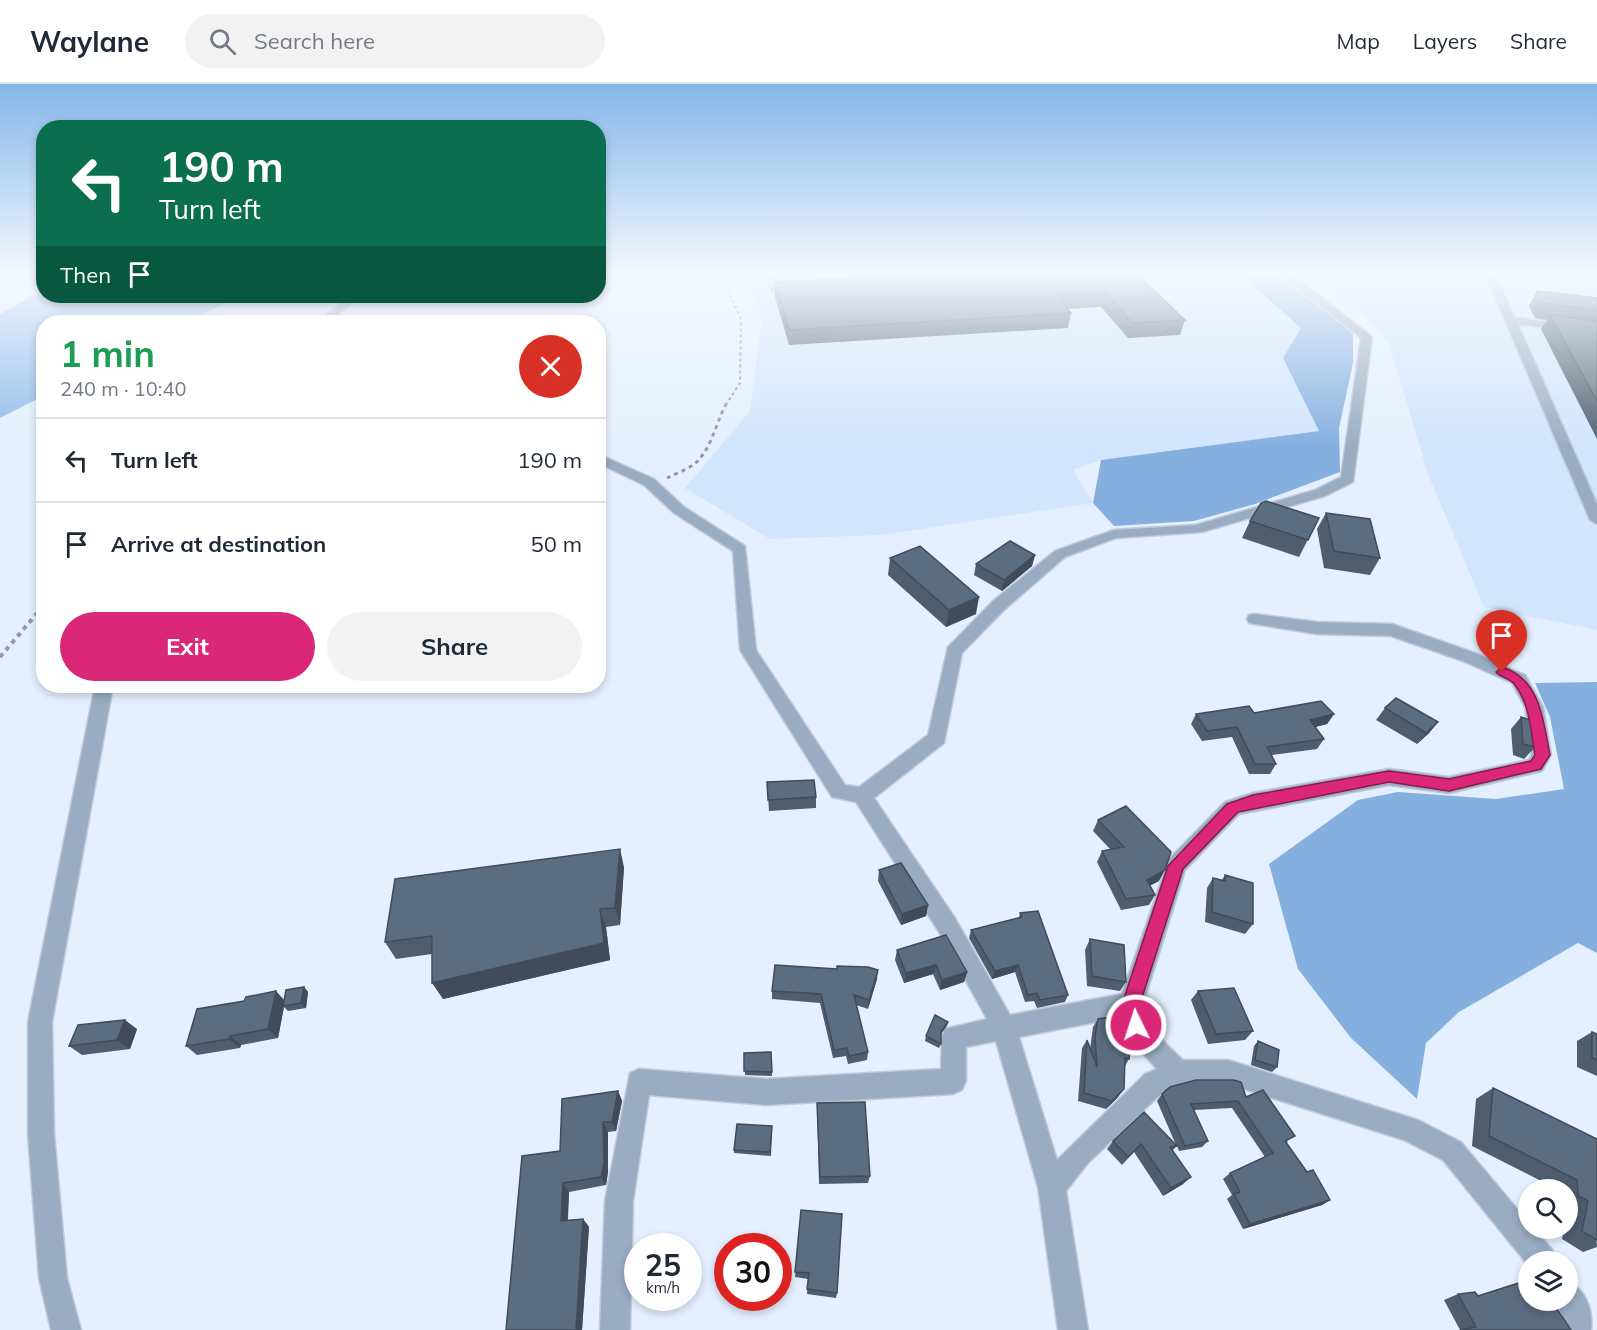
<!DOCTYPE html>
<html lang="en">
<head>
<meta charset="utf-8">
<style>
  body { margin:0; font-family:Mulish,sans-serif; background:#f2f2f3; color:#1f2937; height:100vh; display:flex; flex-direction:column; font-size:22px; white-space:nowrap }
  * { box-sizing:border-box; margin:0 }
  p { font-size:20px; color:#747a83 }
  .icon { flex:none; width:33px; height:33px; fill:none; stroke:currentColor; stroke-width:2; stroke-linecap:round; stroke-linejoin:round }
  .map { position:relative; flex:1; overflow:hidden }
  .side { position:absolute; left:36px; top:231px; width:570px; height:378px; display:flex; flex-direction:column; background:#fff; border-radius:24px; box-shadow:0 3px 9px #0003 }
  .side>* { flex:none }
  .banner { position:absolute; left:36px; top:36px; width:570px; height:183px; border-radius:24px; box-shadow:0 3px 9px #0003; background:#0b6e4f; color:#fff; overflow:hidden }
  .fabs { position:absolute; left:1518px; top:1095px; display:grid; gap:12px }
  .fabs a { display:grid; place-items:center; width:60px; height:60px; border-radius:50%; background:#fff; box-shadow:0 3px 9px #0003; font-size:30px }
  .speed { position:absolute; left:624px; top:1149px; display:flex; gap:12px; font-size:30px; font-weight:700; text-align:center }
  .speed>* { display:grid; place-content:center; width:78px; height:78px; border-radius:50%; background:#fff; box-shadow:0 3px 9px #0003; line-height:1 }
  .speed small { font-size:15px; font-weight:400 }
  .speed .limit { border:9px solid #d22; background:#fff; color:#111 }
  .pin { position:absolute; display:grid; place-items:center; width:51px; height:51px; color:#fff; margin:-62px -26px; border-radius:50% 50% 50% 0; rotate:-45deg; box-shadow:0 0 6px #0007 }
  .pin .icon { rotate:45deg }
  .me { position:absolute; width:66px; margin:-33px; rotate:356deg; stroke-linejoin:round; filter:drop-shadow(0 0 4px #0008) }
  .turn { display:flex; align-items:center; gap:21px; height:126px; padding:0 24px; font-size:27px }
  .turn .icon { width:78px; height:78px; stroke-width:2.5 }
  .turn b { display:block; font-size:42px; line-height:51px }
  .then { display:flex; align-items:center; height:57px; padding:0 24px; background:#0003; gap:12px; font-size:22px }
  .round { display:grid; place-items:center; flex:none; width:63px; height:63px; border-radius:32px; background:#f2f2f3 }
  .overview { display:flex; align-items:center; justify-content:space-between; height:102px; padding:0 24px }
  h1 { font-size:36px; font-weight:700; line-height:45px; color:#1e9e55 }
  .primary-button { display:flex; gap:12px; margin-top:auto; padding:12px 24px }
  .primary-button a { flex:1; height:69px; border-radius:36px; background:#db2777; color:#fff; font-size:24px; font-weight:700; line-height:69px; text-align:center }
  .primary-button a+a { background:#f2f2f3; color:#1f2937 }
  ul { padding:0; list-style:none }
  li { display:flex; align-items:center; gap:18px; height:84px; padding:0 24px; border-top:2px solid #e0e1e3 }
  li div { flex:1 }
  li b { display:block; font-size:22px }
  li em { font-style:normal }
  header { display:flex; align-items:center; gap:36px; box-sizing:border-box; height:84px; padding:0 30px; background:#fff; border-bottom:2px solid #e0e1e3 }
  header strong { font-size:28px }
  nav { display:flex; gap:33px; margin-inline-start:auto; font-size:21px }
  .search { width:420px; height:54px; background:#f2f2f3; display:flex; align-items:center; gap:15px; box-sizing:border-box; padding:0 21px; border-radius:33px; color:#747a83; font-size:22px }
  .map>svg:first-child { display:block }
</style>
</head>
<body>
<header>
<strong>Waylane</strong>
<div class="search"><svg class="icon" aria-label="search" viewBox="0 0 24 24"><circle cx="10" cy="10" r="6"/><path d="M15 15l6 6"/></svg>Search here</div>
<nav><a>Map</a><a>Layers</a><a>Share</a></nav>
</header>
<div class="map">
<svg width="1597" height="1246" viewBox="0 0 1597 1246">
  <rect width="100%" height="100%" fill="#e4f0ff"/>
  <path fill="#d1e5fd" d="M745 189H1239L1302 244 1283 274 1319 347 1101 376 1073 386 1093 419 881 451 770 455 685 404 750 327 762 234Z
    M1301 189H1597V546L1484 523 1428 390 1388 257 1365 232Z"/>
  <path fill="#84afdf" d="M1239 189H1274L1353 248V279L1339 344 1340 388 1255 420 1194 437 1114 442 1093 419 1101 376 1319 347 1283 274 1301 244Z
    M1597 598V869L1578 859 1459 928 1426 959 1417 1015 1351 954 1298 885 1269 780 1358 716 1398 708 1496 715 1564 705 1550 633 1535 599Z"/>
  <path fill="#8fbaeb" d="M43 206 44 212H239L188 238H44L43 312 0 334V230Z"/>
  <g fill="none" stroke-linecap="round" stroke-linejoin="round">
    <defs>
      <path id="minor" d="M765 189H775L780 204 798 202 803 205 798 208 772 209Z
        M1278 189H1290L1372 253 1353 398 1325 412 1202 448 1116 454 1065 473 1005 525 962 569 944 659 874 714 955 834 1010 931 1122 910 1169 775 1225 718 1253 709 1389 685 1449 693 1529 676 1532 670 1525 623 1512 599 1463 577 1391 552 1317 550 1255 540 1249 539 1247 535 1249 531 1255 530 1317 538 1392 540 1475 569 1525 591 1543 623 1551 671 1542 687 1449 709 1389 701 1239 730 1185 786 1143 920C1149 945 1164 959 1183 976H1228L1418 1036 1461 1058 1528 1138V1144H1534L1554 1168 1558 1178H1528V1181L1443 1076 1404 1056 1228 1000H1180L1163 1008 1088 1079 1066 1107 1088 1246H1058L1038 1103 996 957 966 963V997L962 1006 953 1010 766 1021 649 1011 633 1117 630 1246H600L605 1117 630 989 639 985 766 995 941 985 942 953 945 945 987 935 939 848 856 718 832 713 740 566 733 467 674 429 644 401 598 379V370L654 395 684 423 745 462 756 566 845 701 859 703 928 651 948 563 993 517 1055 467 1114 446 1196 441 1315 406 1341 393 1361 254ZM1122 933 1134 960 1157 985 1145 990 1057 1076 1019 953Z
        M1485 189H1495L1514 233 1597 245V251L1518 240 1597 420V440L1590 436Z
        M351 212H362L328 238H317Z
        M95 602H113L52 938 54 1050 67 1194 81 1246H51L39 1194 28 1050V938Z
        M1568 1198C1587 1206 1593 1227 1591 1246H1561L1563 1233 1555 1216H1568Z"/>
    </defs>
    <use href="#minor" stroke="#c0cbd9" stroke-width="3"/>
    <path stroke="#909aa7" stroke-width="2" stroke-dasharray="3 3" stroke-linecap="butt" d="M720 189 741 235 740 299 727 319"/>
    <path stroke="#909aa7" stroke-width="3" stroke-dasharray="4 4" stroke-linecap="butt" d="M667 394C675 390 686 386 693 381 712 367 716 336 728 317"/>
    <path stroke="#909aa7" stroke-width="4" stroke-dasharray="4.5 4.5" stroke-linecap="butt" d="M0 573 44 521"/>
    <use href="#minor" fill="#99acc2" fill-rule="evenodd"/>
  </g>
  <path fill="#4e5e6f" d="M851 189H1136L1185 236 1180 251 1128 254 1101 223 1068 225 1071 229 1068 244 789 261 775 213V198L853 194Z
    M1537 207 1597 214V355L1541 245 1547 236 1535 234 1529 222Z
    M1326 429 1380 474 1370 491 1324 484 1317 445Z
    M1319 434 1299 473 1242 454 1250 437Z
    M1035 471 1032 482 1002 507 974 491 976 480Z
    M890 474 976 530 946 543 888 491Z
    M330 602H363V604L332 606Z
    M1385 624 1438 638 1429 649 1417 660 1376 636Z
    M1254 629 1334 630 1327 640 1315 643 1324 655 1317 665 1272 671 1276 680 1270 690H1249L1232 653 1202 657 1191 640 1196 630Z
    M1521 633 1540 658 1524 675 1513 671 1511 645Z
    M767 698 816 713V724L769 727Z
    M1098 736 1159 797 1150 801 1155 811 1149 821 1121 826 1097 778 1102 767 1110 765 1093 747Z
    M624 783 620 841 606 843 610 876 443 915 432 870 396 875 385 858Z
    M879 786 928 821 926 832 901 841 878 797Z
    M1225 791 1253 840 1245 850 1205 838 1207 804 1213 794 1222 796Z
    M1020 829 1068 911 1065 918 1037 924 1034 917 1025 918 1015 888 992 895 969 854 971 846 1019 834Z
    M1090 855 1126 898 1120 907 1087 902 1085 866Z
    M897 866 967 888 964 898 940 906 933 890 904 899 895 876Z
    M877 895 868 925 856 921 868 968 867 976 848 980 846 972 833 974 820 919 772 915V907Z
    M304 903 308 908 306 924 288 927 284 923 278 954 241 961 240 964 197 971 186 962 284 916Z
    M1198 907 1253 947 1245 956 1208 960 1191 916Z
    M1098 935 1129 975 1125 982 1118 1013 1106 1025 1078 1017 1082 964 1087 956 1090 965 1093 943Z
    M948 938 947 942 941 950V960L939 964 925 957 926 952Z
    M137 945 130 965 82 971 69 962Z
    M1592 948 1597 950V992L1577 983V957Z
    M1258 957 1277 983 1272 988 1251 981 1254 962Z
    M771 968 772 992 745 991 744 969Z
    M1493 1004 1589 1051 1597 1163 1583 1168 1562 1155 1564 1144H1568V1106L1557 1105 1472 1062 1476 1015Z
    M618 1007 622 1017 616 1047 608 1048V1088L606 1101 569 1108 568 1136 583 1135 589 1143 582 1246H506L560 1067Z
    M1162 1010 1246 1013 1288 1058 1286 1059 1307 1088 1330 1116 1322 1121 1243 1145 1227 1115 1232 1111 1223 1095 1230 1089 1265 1073 1232 1024 1194 1026 1208 1057 1202 1063 1179 1067 1177 1062 1173 1066 1183 1100 1163 1112 1134 1068 1122 1081 1107 1065 1113 1057 1176 1061 1157 1017Z
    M817 1019 870 1092 868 1099 819 1100Z
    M772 1046 771 1072 734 1069V1066Z
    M801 1126 837 1209 836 1214 807 1210 808 1195 795 1193Z
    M1458 1210 1478 1212 1571 1246H1460L1444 1216Z"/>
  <path fill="#404c5a" d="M1035 471 1032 482 1002 507 1004 496Z
    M979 513 976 530 946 543 949 526Z
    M1334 630 1327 640 1303 646 1310 636Z
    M1438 638 1429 649 1417 660 1426 649Z
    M620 765 624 783 620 841 615 824Z
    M1165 786 1159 797 1142 806 1147 796Z
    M928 821 926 832 901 841 902 830Z
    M600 825 606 843 610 876 443 915 432 899Z
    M936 881 933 890 904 899 906 889Z
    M1018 881 1015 888 992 895 995 887Z
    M878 886 877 895 868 925 869 916Z
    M967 888 964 898 940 906 942 896Z
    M304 903 308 908 306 924 301 919Z
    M276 907 285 917 278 954 268 945Z
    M125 936 137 945 130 965 117 956Z
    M230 952 241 961 240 964 229 955Z
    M1124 1005 1118 1013 1106 1025 1112 1017Z
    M618 1007 622 1017 616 1047 612 1038Z
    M603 1038 608 1048V1088L606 1101 601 1093Z
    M1191 1093 1183 1100 1163 1112 1171 1104Z
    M563 1099 569 1108 567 1145 561 1137Z
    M1330 1116 1322 1121 1243 1145 1250 1140Z
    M583 1135 589 1143 582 1246H576Z"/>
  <path fill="#5b6d81" stroke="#404c5a" stroke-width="1.5" d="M858 189H1136L1185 236 1132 239 1105 208 1057 211 1071 229 789 246 775 198 860 194Z
    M1537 207 1597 214V227L1544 219Z
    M1550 231 1597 237V317Z
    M1266 417 1319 434 1308 456 1250 437 1261 419Z
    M1326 429 1370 435 1380 474 1334 467Z
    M1010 457 1035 471 1004 496 976 480Z
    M920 462 979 513 949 526 890 474Z
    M1396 614 1438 638 1426 649 1385 624Z
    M1321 617 1334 630 1310 636 1324 655 1267 663 1276 680H1255L1237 643 1207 647 1196 630 1249 622 1254 629Z
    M1521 633 1537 638 1540 658 1535 663 1523 660Z
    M814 696 816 713 768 716 767 698Z
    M1126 722 1171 768 1165 786 1147 796 1155 811 1126 815 1102 767 1124 763 1098 736Z
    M620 765 615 824 600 825 604 859 432 899V852L385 858 395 795Z
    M901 779 928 821 902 830 879 786Z
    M1225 791 1253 799V840L1212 828 1213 794 1225 797Z
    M1038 827 1068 911 1040 916 1037 909 1028 911 1018 881 995 887 971 846 1022 833 1020 829Z
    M946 851 967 888 942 896 936 881 906 889 897 866Z
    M1090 855 1124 861 1126 898 1092 892Z
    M775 881 837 885V882L868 883 878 886 869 916 854 911 868 968 849 972 847 964 834 966 821 910 772 907Z
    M304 903 301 919 283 922 286 906Z
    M1234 904 1253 947 1216 950 1198 907Z
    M276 907 268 945 230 952 229 955 186 962 197 925 244 917 246 913Z
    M935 931 948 938 941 948V960L926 952Z
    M1118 932 1131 936 1133 941 1129 975 1125 974 1124 1005 1112 1017 1084 1009 1087 956 1097 983 1095 953 1098 935Z
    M125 936 117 956 69 962 78 941Z
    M1592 948 1597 950V976L1592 974Z
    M1258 957 1279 966 1277 983 1255 976Z
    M771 968 772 988 744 987V969Z
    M1196 996H1234L1241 998 1246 1013 1263 1006 1295 1052 1285 1057 1307 1088 1313 1086 1330 1116 1250 1140 1234 1110 1240 1108 1230 1089 1273 1069 1238 1017 1191 1020 1208 1057 1185 1062 1162 1010 1170 1003Z
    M1493 1004 1597 1055V1156L1582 1147 1588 1117 1578 1112 1577 1096 1489 1052Z
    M618 1007 612 1038H603L604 1079 601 1093 563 1099 561 1137 583 1135 576 1246H506L522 1072 560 1067 562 1015Z
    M865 1018 870 1092 820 1093 817 1019Z
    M1144 1028 1177 1062 1170 1063 1191 1093 1171 1104 1141 1060 1128 1073 1113 1057Z
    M737 1040 772 1042 770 1068 734 1066Z
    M801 1126 842 1130 837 1209 807 1205 809 1189 795 1188Z
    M1528 1196V1216H1551L1571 1246H1460L1476 1243 1458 1210 1475 1208 1478 1212Z"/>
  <linearGradient id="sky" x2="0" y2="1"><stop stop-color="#84b6e9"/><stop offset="0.52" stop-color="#f3f8ff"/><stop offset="1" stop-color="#f3f8ff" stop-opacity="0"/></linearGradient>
  <rect width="1597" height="364" fill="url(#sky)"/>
  <path fill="#db2777" stroke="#8e194d" stroke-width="1.5" d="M1502 583C1541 595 1543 637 1550 671L1541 685 1449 707 1389 698 1238 728 1183 785 1140 920 1145 941 1142 947 1136 950 1129 947 1122 920 1168 782 1227 720 1253 711 1389 687 1449 695 1531 677 1535 671C1531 647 1530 621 1515 601 1511 594 1501 594 1496 588Z"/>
</svg>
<div class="fabs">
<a><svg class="icon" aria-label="search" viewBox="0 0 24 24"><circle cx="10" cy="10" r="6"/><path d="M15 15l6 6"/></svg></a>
<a><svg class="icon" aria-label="layers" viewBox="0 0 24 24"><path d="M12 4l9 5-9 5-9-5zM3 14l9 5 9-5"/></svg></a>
</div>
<div class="speed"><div>25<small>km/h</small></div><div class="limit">30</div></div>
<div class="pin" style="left:1502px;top:588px;background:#d93025"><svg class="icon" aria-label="arrive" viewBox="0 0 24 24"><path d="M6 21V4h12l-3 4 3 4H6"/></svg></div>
<svg class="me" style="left:1136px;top:941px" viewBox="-20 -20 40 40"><circle r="17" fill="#db2777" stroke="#fff" stroke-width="3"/><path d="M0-11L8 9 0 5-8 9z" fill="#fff"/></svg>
<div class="banner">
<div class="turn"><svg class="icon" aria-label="left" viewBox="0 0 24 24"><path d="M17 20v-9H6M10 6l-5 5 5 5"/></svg><div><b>190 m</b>Turn left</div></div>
<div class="then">Then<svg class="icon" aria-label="arrive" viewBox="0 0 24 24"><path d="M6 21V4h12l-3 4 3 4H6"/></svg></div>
</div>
<section class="side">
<div class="overview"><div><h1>1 min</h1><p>240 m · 10:40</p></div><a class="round" style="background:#d93025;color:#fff"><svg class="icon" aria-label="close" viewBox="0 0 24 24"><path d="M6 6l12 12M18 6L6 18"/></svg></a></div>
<ul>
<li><svg class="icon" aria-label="left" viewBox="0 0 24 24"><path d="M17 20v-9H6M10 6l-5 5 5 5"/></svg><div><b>Turn left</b></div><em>190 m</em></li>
<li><svg class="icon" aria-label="arrive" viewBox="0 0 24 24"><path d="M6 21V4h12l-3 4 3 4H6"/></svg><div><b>Arrive at destination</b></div><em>50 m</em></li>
</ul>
<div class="primary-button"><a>Exit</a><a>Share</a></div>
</section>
</div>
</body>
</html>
